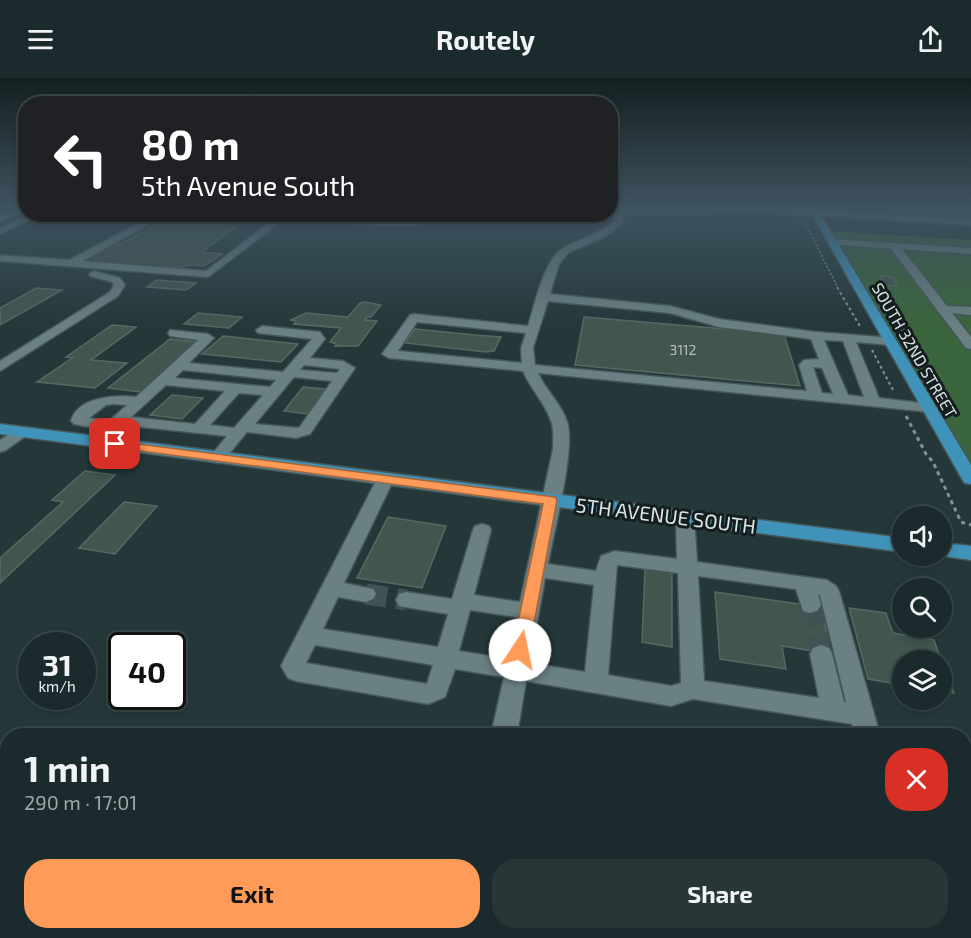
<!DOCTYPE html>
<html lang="en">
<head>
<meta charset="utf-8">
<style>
  body { margin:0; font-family:"Exo 2",sans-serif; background:#283638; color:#f1f3f6; height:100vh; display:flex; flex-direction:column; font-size:22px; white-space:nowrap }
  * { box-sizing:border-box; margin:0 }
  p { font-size:20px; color:#a0a7a9 }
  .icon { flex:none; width:33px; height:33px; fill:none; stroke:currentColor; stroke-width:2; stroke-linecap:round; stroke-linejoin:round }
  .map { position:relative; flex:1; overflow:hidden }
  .side { position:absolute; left:0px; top:650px; width:972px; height:212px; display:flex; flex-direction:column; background:#1b2a2c; border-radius:24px 24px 0 0; box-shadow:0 3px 9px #0003,0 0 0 2px #394648 }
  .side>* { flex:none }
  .top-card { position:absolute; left:18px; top:18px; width:600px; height:126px; border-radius:24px; box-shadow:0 3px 9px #0003,0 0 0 2px #394648; background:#202124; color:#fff; overflow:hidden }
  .controls { position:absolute; left:892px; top:428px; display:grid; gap:12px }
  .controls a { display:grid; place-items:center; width:60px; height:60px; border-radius:50%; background:#1b2a2c; box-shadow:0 3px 9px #0003,0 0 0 2px #394648; font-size:30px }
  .speed { position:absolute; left:18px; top:554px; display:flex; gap:12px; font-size:30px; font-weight:700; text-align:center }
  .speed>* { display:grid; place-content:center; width:78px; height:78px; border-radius:50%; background:#1b2a2c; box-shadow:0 3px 9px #0003,0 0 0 2px #394648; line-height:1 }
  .speed small { font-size:15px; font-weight:400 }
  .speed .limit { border:3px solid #111; border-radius:9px; background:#fff; color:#111 }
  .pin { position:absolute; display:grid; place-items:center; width:51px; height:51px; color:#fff; margin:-26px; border-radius:12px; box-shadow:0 3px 9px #0006 }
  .me { position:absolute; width:66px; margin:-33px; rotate:11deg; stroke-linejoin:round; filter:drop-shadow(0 0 4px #0008) }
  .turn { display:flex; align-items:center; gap:21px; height:126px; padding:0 24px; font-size:27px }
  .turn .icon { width:78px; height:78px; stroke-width:2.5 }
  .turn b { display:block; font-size:42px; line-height:51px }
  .round { display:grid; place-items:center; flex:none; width:63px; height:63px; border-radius:24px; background:#283638 }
  .head { display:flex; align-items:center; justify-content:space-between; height:102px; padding:0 24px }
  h1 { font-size:36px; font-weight:700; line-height:45px }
  .primary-button { display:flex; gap:12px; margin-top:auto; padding:12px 24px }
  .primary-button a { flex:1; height:69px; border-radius:24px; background:#fe9b59; color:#111; font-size:24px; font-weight:700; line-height:69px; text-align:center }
  .primary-button a+a { background:#283638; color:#f1f3f6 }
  header { display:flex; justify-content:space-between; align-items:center; height:78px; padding:0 24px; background:#1b2a2c; font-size:27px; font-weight:700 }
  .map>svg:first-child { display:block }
</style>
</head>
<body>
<header><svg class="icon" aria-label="menu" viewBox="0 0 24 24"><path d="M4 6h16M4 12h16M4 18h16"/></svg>Routely<svg class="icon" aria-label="share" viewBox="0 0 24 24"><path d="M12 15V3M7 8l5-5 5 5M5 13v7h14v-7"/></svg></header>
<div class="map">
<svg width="971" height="860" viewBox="0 0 971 860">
  <rect width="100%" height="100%" fill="#24383a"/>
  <path fill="#3b653c" d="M891 129H971V141L897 136Z
    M826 153 971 162V401Z"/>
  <path fill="#42554f" stroke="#566a64" stroke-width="1.5" d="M892 129H953L957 133 898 130Z
    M953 129H971V135H959Z
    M335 136H442L438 141 407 139 405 142 331 140Z
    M163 143 237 148 202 174 222 176 204 188 186 187 178 192 88 185 89 183 82 182 114 165 121 166Z
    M881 198 892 199 898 208 886 207Z
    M157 202 196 205 186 212 147 209Z
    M36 210 62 212 0 247V230Z
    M365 224 381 227 371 239H367L365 242 377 243 358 268H335L337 266 330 264 341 250 294 246 296 243 291 242 306 235 348 239 360 225Z
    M198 235 242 239 229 250 184 246Z
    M584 239 784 256 800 308 575 287Z
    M112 247 136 249 91 282 127 285 95 310 37 304 72 280 66 279Z
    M415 251 475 257 501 259 494 273 486 274 405 265Z
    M223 258 298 266 281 284 202 276Z
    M170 261 199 264 140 314 108 310Z
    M303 309 326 311 308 336 284 333Z
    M172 317 203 320 182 341 150 337Z
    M85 393 115 397 0 505V480L63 424 52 422Z
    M124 424 157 428 115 476 79 470Z
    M388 439 446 448 422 510 357 500Z
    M645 491 672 495V569L642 564Z
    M715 514 821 529 831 576 782 568 786 591 720 581Z
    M849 530 886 535 893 555 934 562 941 582H903V607L868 601Z
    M942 583 954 615 942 613Z"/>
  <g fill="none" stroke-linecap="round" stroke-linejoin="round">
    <path stroke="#3f5254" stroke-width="21" stroke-dasharray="21 10" stroke-linecap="butt" d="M366 516 406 522
      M810 527 821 576"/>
    <defs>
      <path id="minor" d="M616 129H624L622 146 603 160 569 174 559 186 550 216 670 228 719 241 816 254 894 260 896 263 894 266 890 267 856 264 879 320 930 326 937 330 930 334 538 295C546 313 563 327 568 347 574 377 554 453 548 486L596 493 601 478 615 473 677 481 676 439 679 435H691L694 439 697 484 827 502 836 508 839 513 880 657H854L852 646 693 621 671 628 526 603 517 657H491L504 599 455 591 445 619 428 626 296 603 288 600 281 588 379 397H391L394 401 344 505 373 511 376 516 373 521 366 524 338 519 323 551 438 569 448 536 399 528 396 522 399 516 406 514 452 521 473 452 475 448 482 446 489 448 491 452 474 517 520 524 553 371C553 363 554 354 552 346 547 327 531 312 523 293L389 280 382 276 410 237 414 236 528 248C535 226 544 180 565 169 582 160 599 156 615 143ZM548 223 670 235 719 249 811 261 819 281 804 282 799 287 807 313 535 287 533 270ZM417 244 526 255 521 270 522 285 398 273ZM824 262 843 263 864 319 848 317ZM813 289 822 290 833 316 822 315ZM617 487 678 495 681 605 671 608 608 597ZM698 498 796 511 803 533 810 535 817 533 821 527 818 516 820 517 846 624H844L832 576 829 570 821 567 813 570 810 576 819 620 704 603ZM545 500 594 507 585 594 530 585ZM470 532 517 539 508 581 459 573ZM315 567 433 587 427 606 306 585Z
        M715 129H762L971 141V147L719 132Z
        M29 136H41L0 156V150Z
        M156 136H167L83 183 206 193 281 136H291L208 199 0 183V177L69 182Z
        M317 136 394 141 455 136C434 154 357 146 329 144L320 142Z
        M833 161 971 170V176L902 171 947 228 971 229V237L952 235 971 259V271L966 270 891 171 830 166 828 164Z
        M94 193 120 200 125 207 118 218 0 293V283L110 214 114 207 112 204 90 198 89 196Z
        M262 248 320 254 325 261 310 280 343 283 355 290 310 356 296 360 247 354 223 383 217 385 209 380 227 358 122 347 101 366 95 368 87 363 100 351 74 346 71 343C78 318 116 317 136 319L198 262 170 258 168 255 170 252 208 256 214 260 189 285 283 294 312 261 258 255 256 252ZM304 287 340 291 337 295 300 292ZM183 292 276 302 270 309 175 300ZM294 299 332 303 299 350 255 346ZM166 307 225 313 195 346 131 339ZM239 315 263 317 234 350 210 347ZM113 326 127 327 109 343 89 340 106 327Z
        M21 349 29 354 27 357 6 372 0 374V362Z
        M964 725 971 726V754L964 753Z
        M448 854H480L479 860H447Z"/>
      <path id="major" d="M21 129H26V133L0 144V138Z
        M808 129H816L971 387V406L965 405 962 401Z
        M0 346 903 460V474L0 356Z
        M942 465 971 468V482L936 477H942Z"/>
    </defs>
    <use href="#minor" stroke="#455658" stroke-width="3"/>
    <use href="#major" stroke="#455658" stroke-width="3"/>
    <path stroke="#839394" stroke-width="1.5" stroke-dasharray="2 2" stroke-linecap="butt" d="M805 145 838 210"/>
    <path stroke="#839394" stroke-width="2" stroke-dasharray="3 3" stroke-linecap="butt" d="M837 209 861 250
      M872 272 894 314"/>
    <path stroke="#839394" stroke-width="3" stroke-dasharray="4 4" stroke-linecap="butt" d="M906 338 926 376 933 384 961 444 971 447"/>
    <use href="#minor" fill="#6a8083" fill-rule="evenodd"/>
    <use href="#major" fill="#4093b8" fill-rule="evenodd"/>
  </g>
  <linearGradient id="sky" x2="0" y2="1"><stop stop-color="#141f20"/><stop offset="0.52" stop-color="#3f5360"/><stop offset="1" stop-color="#3f5360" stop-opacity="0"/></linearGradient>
  <rect width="971" height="249" fill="url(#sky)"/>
  <path fill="#fe9b59" stroke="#a5653a" stroke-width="1.5" d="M115 363 555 419 557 422 529 572 527 577 520 579 514 577 512 572 543 426 111 369V364Z"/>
  <g text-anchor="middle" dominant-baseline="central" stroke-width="6" stroke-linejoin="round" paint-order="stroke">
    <g font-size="14" fill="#b3c1c0">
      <text x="683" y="271">3112</text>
    </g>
    <g font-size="16" fill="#d9e5e6" stroke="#151d1e">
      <text transform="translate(915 272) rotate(60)">SOUTH 32ND STREET</text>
    </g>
    <g font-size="20" fill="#d9e5e6" stroke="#151d1e">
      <text transform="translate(666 437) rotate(7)">5TH AVENUE SOUTH</text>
    </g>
  </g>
</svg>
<div class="controls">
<a><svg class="icon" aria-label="sound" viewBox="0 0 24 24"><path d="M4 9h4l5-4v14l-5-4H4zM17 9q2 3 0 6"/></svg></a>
<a><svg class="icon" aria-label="search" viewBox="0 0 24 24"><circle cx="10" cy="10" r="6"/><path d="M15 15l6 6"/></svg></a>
<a><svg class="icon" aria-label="layers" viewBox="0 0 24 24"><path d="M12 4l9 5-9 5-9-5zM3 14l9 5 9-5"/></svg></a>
</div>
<div class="speed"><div>31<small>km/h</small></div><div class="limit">40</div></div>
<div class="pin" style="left:115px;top:366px;background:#d93025"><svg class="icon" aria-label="arrive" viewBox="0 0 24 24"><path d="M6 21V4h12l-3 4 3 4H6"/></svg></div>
<svg class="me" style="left:520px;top:572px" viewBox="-20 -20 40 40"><circle r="19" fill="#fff"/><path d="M0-13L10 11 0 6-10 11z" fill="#fe9b59"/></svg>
<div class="top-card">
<div class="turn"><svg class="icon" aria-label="left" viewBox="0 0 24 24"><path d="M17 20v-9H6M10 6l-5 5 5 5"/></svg><div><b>80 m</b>5th Avenue South</div></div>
</div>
<section class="side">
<div class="head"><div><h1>1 min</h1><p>290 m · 17:01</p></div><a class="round" style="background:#d93025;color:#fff"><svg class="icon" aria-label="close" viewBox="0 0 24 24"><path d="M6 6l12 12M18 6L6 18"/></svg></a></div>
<div class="primary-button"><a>Exit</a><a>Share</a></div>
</section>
</div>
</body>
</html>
